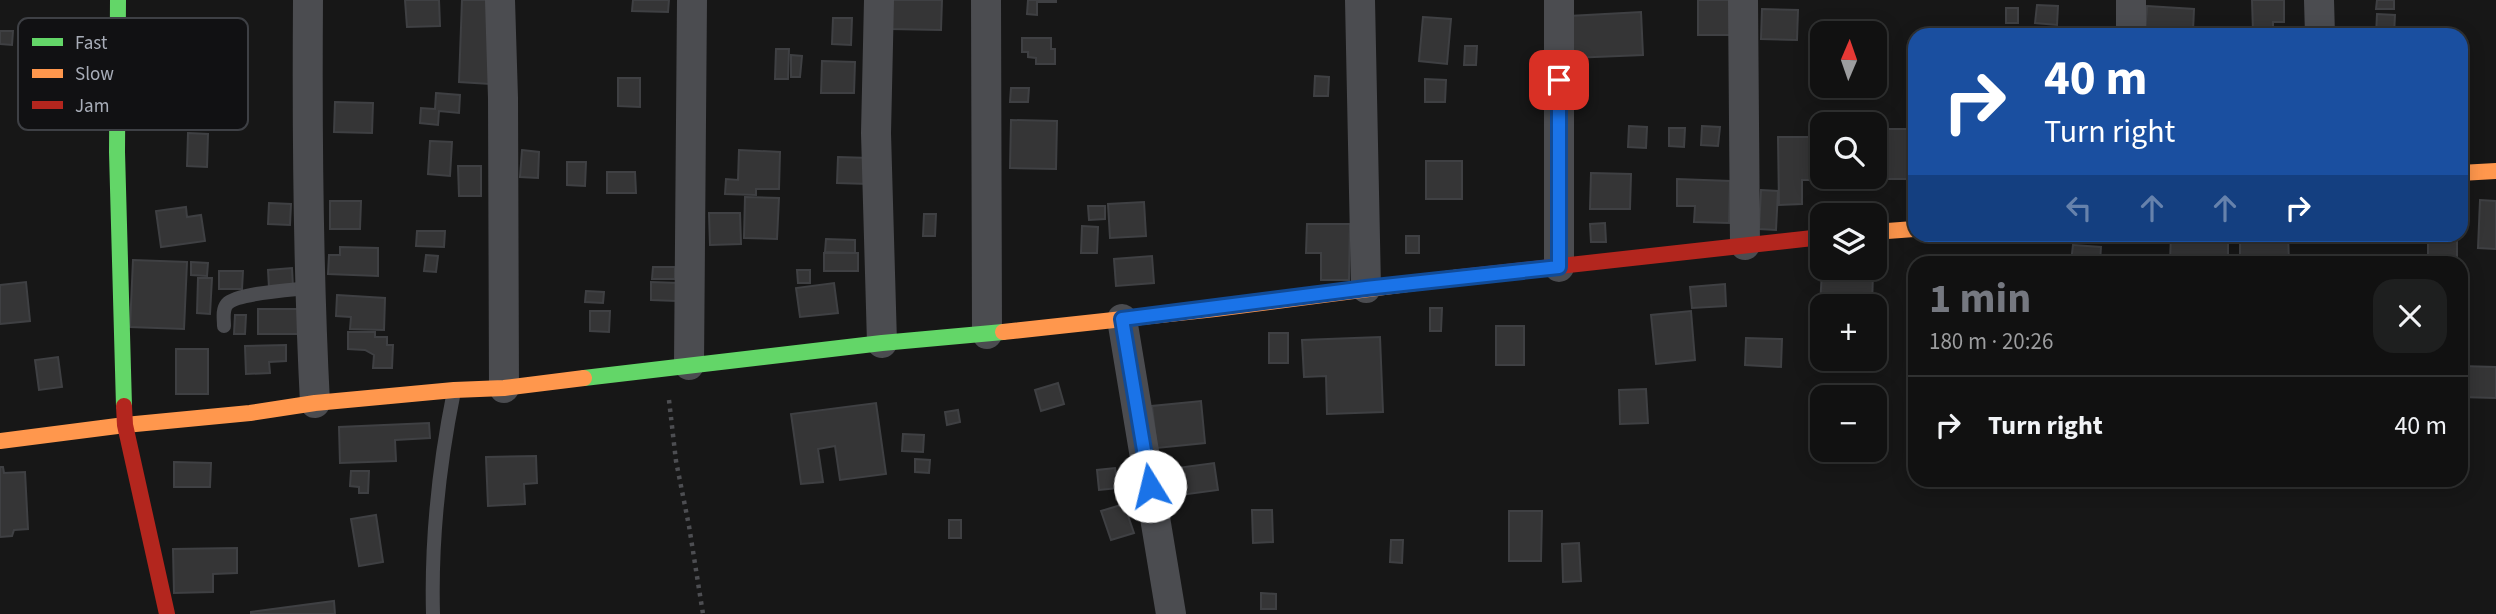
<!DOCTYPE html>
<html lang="en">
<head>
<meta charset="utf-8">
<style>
  body { margin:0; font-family:"Source Sans 3",sans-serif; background:#1e1f1f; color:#f1f3f6; height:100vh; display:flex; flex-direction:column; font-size:26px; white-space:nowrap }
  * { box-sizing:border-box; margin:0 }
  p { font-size:23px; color:#9c9d9f }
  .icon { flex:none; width:38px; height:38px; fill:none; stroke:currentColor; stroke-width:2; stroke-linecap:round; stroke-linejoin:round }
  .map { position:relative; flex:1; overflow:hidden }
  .drawer { position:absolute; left:1908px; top:256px; width:560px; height:231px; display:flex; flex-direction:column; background:#111; border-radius:21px; box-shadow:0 4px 18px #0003,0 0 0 2px #303131 }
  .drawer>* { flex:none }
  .top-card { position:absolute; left:1908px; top:28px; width:560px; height:214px; border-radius:21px; box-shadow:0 4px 18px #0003,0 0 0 2px #303131; background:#1a4fa0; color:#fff; overflow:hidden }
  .needle { width:46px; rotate:2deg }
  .tools { position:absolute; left:1810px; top:21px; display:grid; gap:14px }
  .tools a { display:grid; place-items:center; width:77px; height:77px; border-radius:14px; background:#111; box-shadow:0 4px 18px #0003,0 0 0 2px #303131; font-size:35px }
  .pin { position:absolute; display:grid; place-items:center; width:60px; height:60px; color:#fff; margin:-30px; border-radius:14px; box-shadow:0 4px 10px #0006 }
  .me { position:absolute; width:77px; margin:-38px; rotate:351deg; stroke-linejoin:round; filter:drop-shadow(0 0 5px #0008) }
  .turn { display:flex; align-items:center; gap:24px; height:147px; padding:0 21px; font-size:32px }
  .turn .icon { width:91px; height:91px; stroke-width:2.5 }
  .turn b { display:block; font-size:49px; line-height:60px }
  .lanes { display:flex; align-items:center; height:66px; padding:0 21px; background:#0003; justify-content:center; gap:35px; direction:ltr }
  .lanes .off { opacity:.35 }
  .round { display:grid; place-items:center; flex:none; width:74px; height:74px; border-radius:21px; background:#1e1f1f }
  .head { display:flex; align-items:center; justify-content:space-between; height:119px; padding:0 21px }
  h1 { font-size:42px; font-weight:700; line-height:52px; color:#757880 }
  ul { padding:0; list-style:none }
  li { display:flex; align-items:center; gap:21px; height:98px; padding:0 21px; border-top:2px solid #303131 }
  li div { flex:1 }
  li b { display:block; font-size:26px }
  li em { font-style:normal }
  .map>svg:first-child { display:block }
</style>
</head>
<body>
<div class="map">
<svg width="2496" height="614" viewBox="0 0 2496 614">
  <rect width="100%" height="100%" fill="#171717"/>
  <path fill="#353536" stroke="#3f4043" stroke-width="2" d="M405 0H439L440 26 407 27Z
    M462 0H492L490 84 459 82Z
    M633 0H669L668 12 632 11Z
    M891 0H942L941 30 891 29Z
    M1028 0H1056V2H1037V15L1027 14Z
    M1698 0H1733V35H1698Z
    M2252 0H2284V22H2273V32H2253Z
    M2377 0H2394V9H2376Z
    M2037 5 2058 6 2057 25 2035 23Z
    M2147 6 2194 9 2193 31 2181 30V35H2145Z
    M2006 8H2018V23H2006Z
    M1762 9 1798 10 1797 40 1761 39Z
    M1641 12 1643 55 1571 58 1569 16Z
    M2377 14 2395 15 2394 35H2376Z
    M1423 17 1451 19 1447 64 1419 61Z
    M833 18H852L851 45 832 44Z
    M0 31H13L12 45 0 44Z
    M1022 38H1051V49H1055V64H1036V58L1028 57V52H1022Z
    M1465 46H1477L1476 65H1464Z
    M776 49H789L788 79H775Z
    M791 55 802 56 800 77H791Z
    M822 61 855 62 854 93H821Z
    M1315 76 1329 77 1328 96H1314Z
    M618 78H640V107L618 106Z
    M1425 79 1446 80 1445 102H1425Z
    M1011 88H1029L1028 102H1010Z
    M436 93 460 95 459 113 439 111 438 125 420 123 421 108 435 109Z
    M335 102 373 103 372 133 334 132Z
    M1011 120 1057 121 1056 169 1010 168Z
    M1629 126 1647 127 1646 148 1628 147Z
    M1702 126 1720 127 1718 146 1701 145Z
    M1669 128H1685L1684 147 1669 146Z
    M1874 129H1908L1907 179H1874Z
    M188 133 208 134 207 167 187 166Z
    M1778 137H1822L1823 180H1802V204L1779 205Z
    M430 141 452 142 450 176 428 174Z
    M522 150 539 152 538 178 520 177Z
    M739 150 780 152 779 189H756V195L725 194 726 179 738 180Z
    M838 157 870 158 869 184 837 183Z
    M1426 161H1462V199H1426Z
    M567 162H586L585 186 567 185Z
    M458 166H481V196H459Z
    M607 172H635L636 193H607Z
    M1591 173 1631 174 1630 209H1590Z
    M1677 179 1730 181 1729 223 1694 222 1695 206H1677Z
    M1761 190 1778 191 1776 230 1759 229Z
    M745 197 779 198 777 239 744 238Z
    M2480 200 2496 201V249L2478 248Z
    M330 201H361L360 229H330Z
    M1144 202 1146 236 1110 238 1108 204Z
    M269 203 291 204 290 225 268 224Z
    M1088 206H1105V219L1089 220Z
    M186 207 187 217 201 215 205 241 161 247 156 211Z
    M709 213H740L741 244 710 245Z
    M924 214H936L935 236H923Z
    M1605 223 1606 242H1591L1590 224Z
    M1307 224H1350L1349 280H1321V253H1306Z
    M1082 226 1098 227 1097 253H1081Z
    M417 231H445L444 247 416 246Z
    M2171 234H2228V262H2170Z
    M2240 234H2288L2289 262H2240Z
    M2428 234H2457V262H2428Z
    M1406 236H1419V253H1406Z
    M826 239 855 240V253L825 252Z
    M2073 245 2101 247 2100 262H2071Z
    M340 247 378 248V276L328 274 329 255H340Z
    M824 253H858V271H824Z
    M426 255 438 256 436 272 424 271Z
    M1152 256 1154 283 1116 286 1114 259Z
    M133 260 187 262 184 329 130 327Z
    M191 262 208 263 207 276 191 275Z
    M653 267H675V279H652Z
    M292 268 293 287 269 288 268 270Z
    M797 270H810V283H798Z
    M219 271H243L242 289H219Z
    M1822 271 1873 273 1872 306H1820Z
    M198 278H212L210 314 197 313Z
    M26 282 30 321 0 324V285Z
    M651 282 678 283 677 301 651 300Z
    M834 283 838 313 800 317 796 288Z
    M1725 284 1726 306 1692 308 1690 287Z
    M586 291 604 292 603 303 585 302Z
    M337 295 385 298 384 330 350 329 351 317 336 316Z
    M1430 308H1442L1441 331H1430Z
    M258 309H304V334H258Z
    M590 311H610L609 332 590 331Z
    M1691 311 1695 360 1656 364 1651 315Z
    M235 315H246L245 334H234Z
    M1496 326H1524V365H1496Z
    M348 332H375V337H387V345H393L392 368H373L374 355 365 350 348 349Z
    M1269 333H1288V363H1269Z
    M1380 337 1383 412 1327 414 1326 376 1304 377 1302 340Z
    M1746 338 1782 339 1781 367 1745 365Z
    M286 345V361L269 362 270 373 246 374 245 346Z
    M176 349H208V394H176Z
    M58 357 62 387 39 390 35 360Z
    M2461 366 2496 367V398L2460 397Z
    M1058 383 1064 404 1041 411 1035 390Z
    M1646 389 1648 423 1620 424 1619 390Z
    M1201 401 1205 443 1157 448 1152 406Z
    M876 403 886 474 840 480 835 446 818 449 823 482 801 484 791 414Z
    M958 410 960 422 947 425 945 412Z
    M429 423 430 438 395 440 396 461 340 463 339 427Z
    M903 434 924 435 923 452 902 451Z
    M536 456 537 483 524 484 525 504 488 506 486 457Z
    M915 459 930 460 929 473 915 472Z
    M174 462 211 463 210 487H174Z
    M1214 463 1218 490 1166 497 1162 470Z
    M0 467H3L4 473 25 472 28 529 14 530 12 536 0 537Z
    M1115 468 1118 488 1099 490 1097 470Z
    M351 471H369L368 493H359V487L350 486Z
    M1124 504 1134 533 1111 540 1101 511Z
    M1252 510H1272L1273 542 1253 543Z
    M1509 511H1542L1541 561H1509Z
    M376 515 383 562 359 566 351 519Z
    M949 520H961V538H949Z
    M1391 540H1403L1402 563 1390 562Z
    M1579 543 1581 581 1563 582 1562 544Z
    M237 548V573L213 574V592L174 593 173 549Z
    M1261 593 1276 594V609H1261Z
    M334 601 335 614H251V612Z"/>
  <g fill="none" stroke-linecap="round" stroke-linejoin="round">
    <path stroke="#4d4e52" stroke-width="4.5" stroke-dasharray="3.5 5" stroke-linecap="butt" d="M669 400 676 461 689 526 703 614"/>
    <path stroke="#4b4c50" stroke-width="14" d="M224 326C224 319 222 310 227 304 237 293 292 290 309 288
      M433 614C431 539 439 465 454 391"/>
    <path stroke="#4b4c50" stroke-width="30" d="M308 0C307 134 308 268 315 403
      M500 0 503 98 504 388
      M879 0 876 133 882 343
      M986 0 987 334
      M1360 0 1366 288
      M1743 0 1745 245
      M2131 0V35
      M2319 0 2320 35
      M1559 267V0
      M1122 319 1171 614
      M689 365 692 0"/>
    <path stroke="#63d668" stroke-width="16" d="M118 0 117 152 124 406
      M584 378 882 343 1003 332"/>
    <path stroke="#ff974d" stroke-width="16" d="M2460 173 2496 171
      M1874 232 1914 229
      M1003 332 1215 309 1461 277
      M0 441 125 425 250 413 315 403 454 390 504 388 584 378"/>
    <path stroke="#b3261e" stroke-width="16" d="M1461 277 1822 237
      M124 406 125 425 167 614"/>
  </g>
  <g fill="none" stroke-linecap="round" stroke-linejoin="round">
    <defs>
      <path id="route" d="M1150 486 1122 319 1366 288 1559 267V80"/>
    </defs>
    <use href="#route" stroke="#114b97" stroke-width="18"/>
    <use href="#route" stroke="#1a73e8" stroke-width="12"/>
  </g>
  <rect x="18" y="18" width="230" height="112" rx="10" fill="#111113" stroke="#3e4045" stroke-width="2"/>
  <rect x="32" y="38" width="31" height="8" fill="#63d668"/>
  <rect x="32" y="69" width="31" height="9" fill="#ff974d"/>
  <rect x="32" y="101" width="31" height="8" fill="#b3261e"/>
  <g font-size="19" fill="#a8adb8">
    <text x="75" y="49">Fast</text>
    <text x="75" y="80">Slow</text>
    <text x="75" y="112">Jam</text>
  </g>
</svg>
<div class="tools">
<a><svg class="needle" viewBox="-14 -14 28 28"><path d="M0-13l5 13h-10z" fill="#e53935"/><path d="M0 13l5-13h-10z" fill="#9c9d9f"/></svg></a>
<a><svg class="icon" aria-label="search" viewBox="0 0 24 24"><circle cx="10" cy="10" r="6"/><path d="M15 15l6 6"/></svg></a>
<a><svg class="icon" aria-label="layers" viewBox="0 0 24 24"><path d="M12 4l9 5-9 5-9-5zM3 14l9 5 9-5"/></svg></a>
<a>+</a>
<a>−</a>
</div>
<div class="pin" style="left:1559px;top:80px;background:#d93025"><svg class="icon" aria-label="arrive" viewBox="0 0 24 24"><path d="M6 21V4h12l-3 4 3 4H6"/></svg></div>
<svg class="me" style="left:1150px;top:486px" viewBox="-20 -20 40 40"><circle r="19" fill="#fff"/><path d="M0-13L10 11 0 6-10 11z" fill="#1a73e8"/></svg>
<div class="top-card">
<div class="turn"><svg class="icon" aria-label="right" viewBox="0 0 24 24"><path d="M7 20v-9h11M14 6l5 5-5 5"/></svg><div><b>40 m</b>Turn right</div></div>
<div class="lanes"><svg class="icon off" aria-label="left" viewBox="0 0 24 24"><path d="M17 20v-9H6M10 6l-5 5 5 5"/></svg><svg class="icon off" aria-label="ahead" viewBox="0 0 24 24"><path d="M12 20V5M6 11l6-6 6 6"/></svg><svg class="icon off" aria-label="ahead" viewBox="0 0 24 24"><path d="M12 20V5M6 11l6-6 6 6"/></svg><svg class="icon" aria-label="right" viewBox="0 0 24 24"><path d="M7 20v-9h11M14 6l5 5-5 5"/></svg></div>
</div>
<section class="drawer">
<div class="head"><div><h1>1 min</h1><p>180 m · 20:26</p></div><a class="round"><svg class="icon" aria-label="close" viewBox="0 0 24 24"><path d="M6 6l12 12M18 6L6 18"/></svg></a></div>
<ul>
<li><svg class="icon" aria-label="right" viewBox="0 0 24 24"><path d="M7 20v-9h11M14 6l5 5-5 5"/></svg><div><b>Turn right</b></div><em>40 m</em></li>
</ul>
</section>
</div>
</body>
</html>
